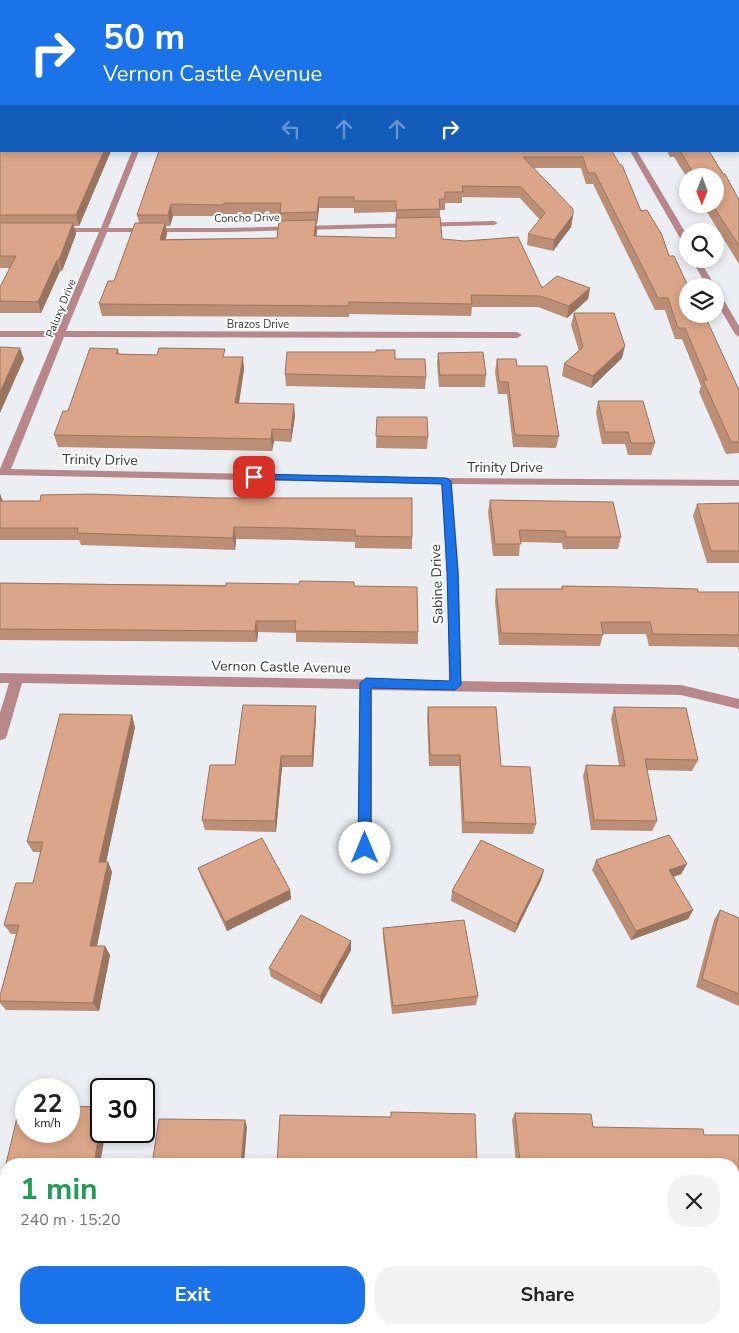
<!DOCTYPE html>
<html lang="en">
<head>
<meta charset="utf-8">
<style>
  body { margin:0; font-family:"Nunito Sans",sans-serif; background:#f2f2f2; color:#222; height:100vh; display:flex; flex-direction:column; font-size:19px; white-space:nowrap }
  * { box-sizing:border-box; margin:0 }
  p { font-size:16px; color:#767676 }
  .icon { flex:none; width:28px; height:28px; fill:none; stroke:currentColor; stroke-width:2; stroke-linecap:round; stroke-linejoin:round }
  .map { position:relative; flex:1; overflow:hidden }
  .details { position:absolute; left:0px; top:1158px; width:740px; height:176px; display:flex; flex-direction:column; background:#fff; border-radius:20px 20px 0 0; box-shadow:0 2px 8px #0003 }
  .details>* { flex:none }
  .guide { position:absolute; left:0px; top:0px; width:740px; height:152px; box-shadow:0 2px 8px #0003; background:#1a73e8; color:#fff; overflow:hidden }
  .needle { width:32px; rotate:181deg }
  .fabs { position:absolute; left:679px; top:168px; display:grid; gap:10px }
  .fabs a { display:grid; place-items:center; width:45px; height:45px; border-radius:50%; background:#fff; box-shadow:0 2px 8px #0003; font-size:25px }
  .speed { position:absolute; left:15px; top:1078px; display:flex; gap:10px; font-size:25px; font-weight:700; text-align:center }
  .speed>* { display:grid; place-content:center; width:65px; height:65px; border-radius:50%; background:#fff; box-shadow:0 2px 8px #0003; line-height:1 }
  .speed small { font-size:12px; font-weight:400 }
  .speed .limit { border:2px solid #111; border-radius:8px; background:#fff; color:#111 }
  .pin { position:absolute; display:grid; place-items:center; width:42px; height:42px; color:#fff; margin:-21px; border-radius:10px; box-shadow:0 2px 8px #0006 }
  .me { position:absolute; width:55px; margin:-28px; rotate:0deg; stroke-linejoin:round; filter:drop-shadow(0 0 4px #0008) }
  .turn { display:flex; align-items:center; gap:18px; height:105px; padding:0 20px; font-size:22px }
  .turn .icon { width:65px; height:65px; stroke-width:2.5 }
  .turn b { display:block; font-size:35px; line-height:42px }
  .lanes { display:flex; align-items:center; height:48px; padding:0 20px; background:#0003; justify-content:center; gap:25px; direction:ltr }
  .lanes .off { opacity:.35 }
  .round { display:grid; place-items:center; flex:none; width:52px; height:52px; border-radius:20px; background:#f2f2f2 }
  .head { display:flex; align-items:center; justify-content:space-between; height:85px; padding:0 20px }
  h1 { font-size:30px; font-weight:700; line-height:38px; color:#1e9e55 }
  .cta { display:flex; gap:10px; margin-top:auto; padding:10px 20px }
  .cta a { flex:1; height:58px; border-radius:20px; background:#1a73e8; color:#fff; font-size:20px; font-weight:700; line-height:58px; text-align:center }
  .cta a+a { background:#f2f2f2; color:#222 }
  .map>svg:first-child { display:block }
</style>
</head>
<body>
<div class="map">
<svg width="739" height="1333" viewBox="0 0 739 1333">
  <rect width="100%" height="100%" fill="#ebeef2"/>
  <path fill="#c5dbfb" d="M44 0H739V94V1Z"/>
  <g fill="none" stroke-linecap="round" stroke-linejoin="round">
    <path fill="#b88789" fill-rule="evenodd" d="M132 151H139L108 228H226L494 221 498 223 494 225 226 232H107L66 331 517 332 522 335 517 338 64 337 11 469 446 478 739 480V486L452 484 459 573 461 681 681 685 739 699V709L681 695 372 690V848L370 853 365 854 360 853 358 848 360 689 22 683 7 735 5 739 0 740V713L9 683H0V673L449 681 447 573 441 484 0 475V469L55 337H0V331H57L99 232H59L55 230 59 228H101Z
      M630 151H637L688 237V247L684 245Z
      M691 259H699L715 286H707Z
      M715 289 719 292 739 326V337L735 334 715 300Z
      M0 1281 6 1282V1301H0Z
      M734 1294H739V1314H734Z
      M378 1328H398V1333H378Z"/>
  </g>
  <path fill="#bb8e75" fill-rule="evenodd" d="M0 108 1 151H111L79 226H74L76 234 62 271H60L41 313H0V287L10 268H0Z
    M159 151H612L641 211 688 286 739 390V453L726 454 699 392 701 386 682 339H675L665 310H655L593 184H586L581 168H533L573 215 571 227 553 251 527 245 528 234 540 220 520 198 462 197V203H445V210H440V217L442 239 542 288H590L588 299 567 318 538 307H472L471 316 349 314V317L102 316 99 304 114 281 139 223 137 215ZM319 208H354V213L396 212V238L316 236V224H317ZM225 214 280 215V221L277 238 165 239 167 234 166 226H170L173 216H225Z
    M667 151H709L739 200V264L702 204H715V176H688V179L674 157H670Z
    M574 313 622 358 591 388 562 376 564 364 579 351 571 325Z
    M118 349 119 354 226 357 244 369 239 403 295 416 291 442 274 441 272 451 58 447 54 435 68 411Z
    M438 353 486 375 485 387H439L437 364Z
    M395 359 426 377 425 389 286 386 285 374Z
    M497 359 517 366 559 436 556 448 513 447 507 394H498L495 371Z
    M598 401 655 443 651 455H628L625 444H602L596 413Z
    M377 417 428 437 427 449 376 448Z
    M0 494 3 501H40L41 495 412 537V549L355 548V542L291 540 236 539 235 550 81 545 79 540H0Z
    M490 500 621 537 618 549H563L562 543 520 542 519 556H493L488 512Z
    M739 503V563H707L693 516 697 504Z
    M0 583 354 586 418 632V644L296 642V633L258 632 257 642 0 640Z
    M562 586 698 592H739V651L738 647 649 646 646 634H603L600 646 499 645 495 601 496 589H561Z
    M428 707 501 766 536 824 533 834 462 833 459 766H429L427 718Z
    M614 707 698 760 692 771 647 770 657 821 652 831 591 830 583 776 586 765 619 766 611 719Z
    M316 717 313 767H282L276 832 205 830 202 820 235 765Z
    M135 727 106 862H108L112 872 97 946 110 955 99 1011 6 1010 0 1003V996L16 934H11L4 925 33 883 41 852H33L27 842Z
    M596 860 681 874 673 877 693 910 688 919 631 940 592 870Z
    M198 868 290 890 291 899 227 931 201 877Z
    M541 880 515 933 451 901 452 891Z
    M720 910 739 918V1006L696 987 714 920Z
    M383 928 478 996 476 1005 392 1014 383 937Z
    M351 941V950L321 1004 271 977 269 968Z
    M515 1113 593 1127 704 1135H739V1209L738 1206H734V1164H516L512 1120Z"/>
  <path fill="#99745f" d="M104 151H111L79 226 76 215Z
    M319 197V208L317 224V212Z
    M171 204 173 216 170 226 168 215Z
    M573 215 571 227 553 251 554 240Z
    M316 220 317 232 315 247 314 236Z
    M73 223 76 234 62 271 59 260Z
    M165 223 167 234 162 251 160 240Z
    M57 260 60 271 41 313 38 302Z
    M590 288 588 299 567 318 569 306Z
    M625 346 622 358 591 388 593 376Z
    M20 348 24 359 0 413V392Z
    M243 357 244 369 237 415 235 403Z
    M294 404 295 416 291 442V430Z
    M272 429 274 441 272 451 271 439Z
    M0 494 4 505 0 508Z
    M234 527 236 539 235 550 233 538Z
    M256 621 258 632 257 642 255 631Z
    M316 706V717L313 767 312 756Z
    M132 715 135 727 104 872 99 862Z
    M281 756 282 767 276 832 275 821Z
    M108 862 112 872 95 955 90 946Z
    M687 864 681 874 664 880 669 870Z
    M544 870 541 880 515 933 517 924Z
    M290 890 291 899 227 931 225 922Z
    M693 910 688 919 631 940 636 931Z
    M351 941V950L321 1004 320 996Z
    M105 946 110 955 99 1011 93 1003Z
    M245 1120 247 1127 244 1164H241Z
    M101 1121V1131H106L100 1164H94Z"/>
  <path fill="#daa588" stroke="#99745f" d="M0 108H1V151H104L76 215H0Z
    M159 151H612L620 165H622L641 211 647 210 662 235 669 256H674L688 286V314H704L739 390V442H731L703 380H707L685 328H678L668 298H658L595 173H588L583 157H523L573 209V215L554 240 528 234 545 213 521 187 462 186 463 192H445V199H439L440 209 396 210V201H354V197H319L317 212 280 213 281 203H224L223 205 171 204 168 215H137Z
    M680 151H709L723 174H725L739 200V246L712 204H715V176H695Z
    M440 217 442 239 465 241 518 237 542 288 557 276 590 288 569 306 540 296 471 295 472 304 349 302 348 306 99 304 108 281H114L135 223H165L160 240 277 238 279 221 316 220 314 236 396 238V218Z
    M0 223H73L59 260H57L38 302 0 301V287L16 256H0Z
    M574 313H614L625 346 593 376 564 364 583 347Z
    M0 347 20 348 0 392Z
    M90 348 118 349 116 354 157 355 159 348 225 349 223 357H243L235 403 294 404 291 430 272 429 271 439 54 435 63 411H68Z
    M376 350H395V359H425L426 377 285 374 287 352H376Z
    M483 352 486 375H440L438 353Z
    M497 359H516L517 366H547L559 436 515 435 508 382H499Z
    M598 401H643L655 443H631L628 432H605Z
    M377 417H427L428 437 376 436Z
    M89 494 218 498H412V537L355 536V530L290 528 234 527 233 538 77 533 78 528H0V501H40L41 495Z
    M490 500 613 502 621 537H566L565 531 519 530 521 544H495Z
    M739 503V551H711L697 504Z
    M300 581 354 582V586L417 587 418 632 295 631 296 621H256L255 631 0 629V583L226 586V583L299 584Z
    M562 586 626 587 697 589 698 592H739V635L653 634 650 622H601L603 635 501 633 496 589H563Z
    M243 705 316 706 312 756H281L275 821 202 820 210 765H235Z
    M428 707H496L501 766 530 767 536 824 464 822 460 755H430Z
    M614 707 686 708 698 760 645 759 657 821 594 820 586 765 625 766Z
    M60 714 132 715 99 862H108L90 946H105L93 1003 0 1001V996L19 925H4L16 883H33L43 842H27Z
    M669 835 687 864 669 870 693 910 636 931 596 860Z
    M262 838 290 890 225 922 198 868Z
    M481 840 544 870 517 924 452 891Z
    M720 910 739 918V994L702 979Z
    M301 915 351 941 320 996 269 968Z
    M464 920 478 996 393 1006 383 928Z
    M20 1105H26V1131H69V1106L101 1107V1121L94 1164H6Z
    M391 1112 475 1114 477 1164H277L280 1115 391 1117Z
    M515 1113 591 1114 593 1127 703 1129 704 1135H739V1200H734V1164H520Z
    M159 1119 245 1120 241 1164H152Z"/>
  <path fill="#1a73e8" stroke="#114b97" d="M254 474 446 478 451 481 458 573 461 685 455 690 371 688V848L369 852 365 853 360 852 358 848 360 683 366 678 450 681 447 573 442 484 251 479 249 477Z"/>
  <g text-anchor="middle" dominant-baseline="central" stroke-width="4" stroke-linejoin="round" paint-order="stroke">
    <g font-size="11" fill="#37383a" stroke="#fff">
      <text transform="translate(247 218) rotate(-1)">Concho Drive</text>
      <text transform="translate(61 308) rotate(-68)">Paluxy Drive</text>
      <text x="258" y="324">Brazos Drive</text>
    </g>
    <g font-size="14" fill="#37383a" stroke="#fff">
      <text transform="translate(100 460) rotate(1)">Trinity Drive</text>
      <text x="505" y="467">Trinity Drive</text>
      <text transform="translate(437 584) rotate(-92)">Sabine Drive</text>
      <text transform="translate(281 667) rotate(1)">Vernon Castle Avenue</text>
    </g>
  </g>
</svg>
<div class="fabs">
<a><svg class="needle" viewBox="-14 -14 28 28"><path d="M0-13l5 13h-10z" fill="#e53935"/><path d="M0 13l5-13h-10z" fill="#767676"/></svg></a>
<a><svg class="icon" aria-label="search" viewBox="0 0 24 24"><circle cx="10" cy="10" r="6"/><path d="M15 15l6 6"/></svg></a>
<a><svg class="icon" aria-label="layers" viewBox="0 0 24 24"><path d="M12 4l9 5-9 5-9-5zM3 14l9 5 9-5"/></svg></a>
</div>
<div class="speed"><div>22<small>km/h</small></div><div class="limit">30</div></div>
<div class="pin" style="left:254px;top:477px;background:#d93025"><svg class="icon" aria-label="arrive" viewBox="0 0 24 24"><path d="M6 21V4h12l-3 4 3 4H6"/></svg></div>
<svg class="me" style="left:365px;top:848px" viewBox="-20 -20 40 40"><circle r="19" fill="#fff"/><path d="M0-13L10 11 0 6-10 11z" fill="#1a73e8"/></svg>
<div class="guide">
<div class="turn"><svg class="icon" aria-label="right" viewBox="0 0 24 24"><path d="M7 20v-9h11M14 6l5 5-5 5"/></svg><div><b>50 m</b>Vernon Castle Avenue</div></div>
<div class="lanes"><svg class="icon off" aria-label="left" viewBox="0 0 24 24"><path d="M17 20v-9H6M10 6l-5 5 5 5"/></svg><svg class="icon off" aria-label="ahead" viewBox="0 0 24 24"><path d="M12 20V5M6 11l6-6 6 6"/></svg><svg class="icon off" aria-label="ahead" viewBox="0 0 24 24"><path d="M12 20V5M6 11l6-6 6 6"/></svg><svg class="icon" aria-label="right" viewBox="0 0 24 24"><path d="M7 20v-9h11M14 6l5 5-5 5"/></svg></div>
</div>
<section class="details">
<div class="head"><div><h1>1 min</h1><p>240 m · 15:20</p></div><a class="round"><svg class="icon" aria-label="close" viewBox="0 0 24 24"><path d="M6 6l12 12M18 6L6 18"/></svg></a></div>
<div class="cta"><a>Exit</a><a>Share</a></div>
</section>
</div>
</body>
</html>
